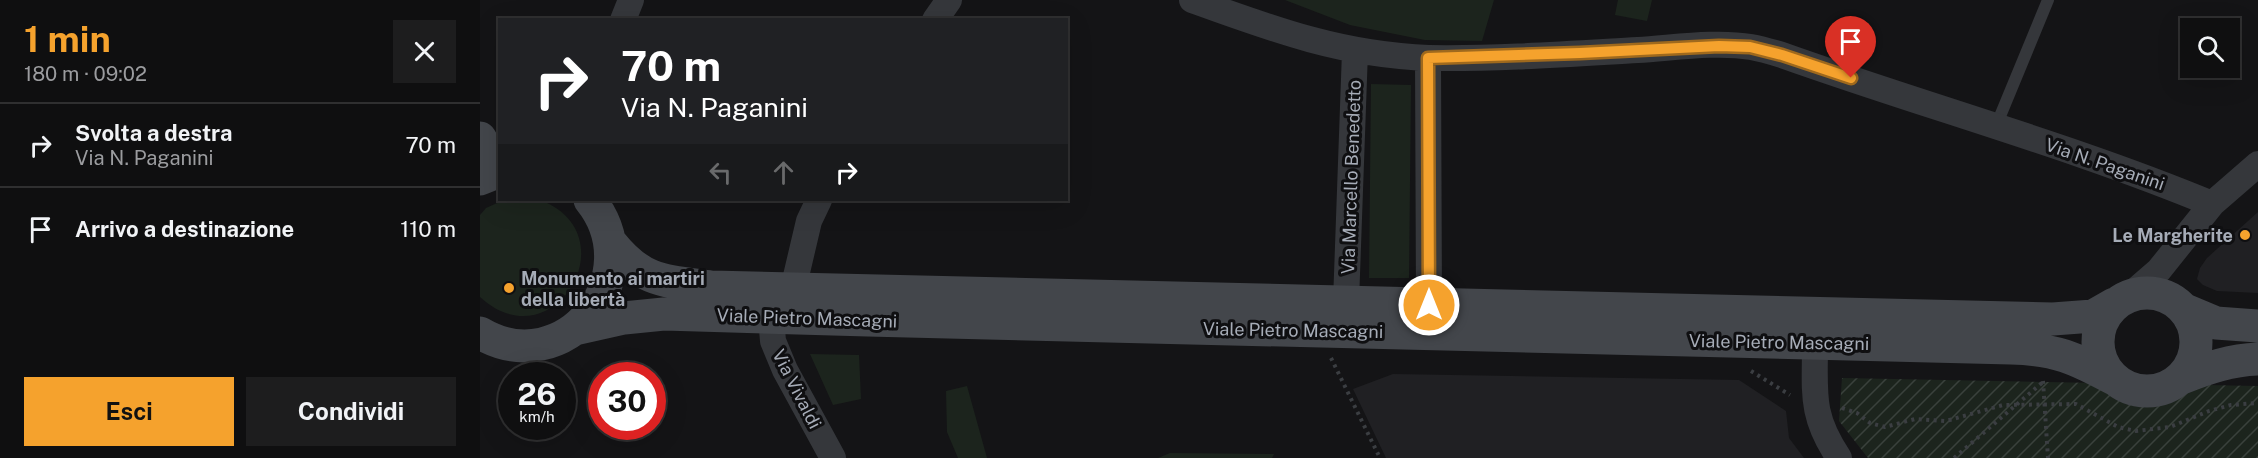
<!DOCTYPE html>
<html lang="it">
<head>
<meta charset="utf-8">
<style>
  body { margin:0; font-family:"Public Sans",sans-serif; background:#1d1d1e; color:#f1f3f6; height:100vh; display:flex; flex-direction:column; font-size:22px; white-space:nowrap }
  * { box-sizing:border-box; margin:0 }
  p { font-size:20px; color:#9b9c9f }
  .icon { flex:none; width:33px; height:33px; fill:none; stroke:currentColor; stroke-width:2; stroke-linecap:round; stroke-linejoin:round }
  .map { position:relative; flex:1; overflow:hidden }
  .sheet { display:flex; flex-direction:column; background:#0f0f10; width:480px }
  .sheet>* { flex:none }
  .top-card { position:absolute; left:18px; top:18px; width:570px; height:183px; border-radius:0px; box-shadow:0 6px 24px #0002,0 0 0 2px #2f2f30; background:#202124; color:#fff; overflow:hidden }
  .controls { position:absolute; left:1700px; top:18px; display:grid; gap:12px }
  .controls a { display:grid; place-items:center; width:60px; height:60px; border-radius:0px; background:#0f0f10; box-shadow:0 6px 24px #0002,0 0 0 2px #2f2f30; font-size:30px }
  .speed { position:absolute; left:18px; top:362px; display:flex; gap:12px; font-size:30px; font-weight:700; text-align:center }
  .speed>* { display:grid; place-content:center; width:78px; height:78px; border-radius:50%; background:#0f0f10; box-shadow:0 6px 24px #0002,0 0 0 2px #2f2f30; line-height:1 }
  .speed small { font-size:15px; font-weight:400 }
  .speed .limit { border:9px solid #d22; background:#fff; color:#111 }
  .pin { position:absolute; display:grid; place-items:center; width:51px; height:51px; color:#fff; margin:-62px -26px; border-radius:50% 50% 50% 0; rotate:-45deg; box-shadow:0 0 6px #0007 }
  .pin .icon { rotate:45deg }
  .me { position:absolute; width:66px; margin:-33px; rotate:0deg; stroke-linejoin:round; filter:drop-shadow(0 0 4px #0008) }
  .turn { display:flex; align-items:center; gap:21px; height:126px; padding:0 24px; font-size:27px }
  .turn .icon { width:78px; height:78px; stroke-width:2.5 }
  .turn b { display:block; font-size:42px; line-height:51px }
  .lanes { display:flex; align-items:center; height:57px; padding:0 24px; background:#0003; justify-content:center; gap:30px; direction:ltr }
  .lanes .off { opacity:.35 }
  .round { display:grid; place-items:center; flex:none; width:63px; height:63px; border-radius:0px; background:#1d1d1e }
  .overview { display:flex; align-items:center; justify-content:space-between; height:102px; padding:0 24px }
  h1 { font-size:36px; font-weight:700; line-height:45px; color:#f5a22d }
  .cta { display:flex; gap:12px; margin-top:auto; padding:12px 24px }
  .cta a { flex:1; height:69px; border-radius:0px; background:#f5a22d; color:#111; font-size:24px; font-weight:700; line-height:69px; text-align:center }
  .cta a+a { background:#1d1d1e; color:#f1f3f6 }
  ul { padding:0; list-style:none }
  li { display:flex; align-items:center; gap:18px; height:84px; padding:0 24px; border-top:2px solid #2f2f30 }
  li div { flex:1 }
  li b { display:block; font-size:22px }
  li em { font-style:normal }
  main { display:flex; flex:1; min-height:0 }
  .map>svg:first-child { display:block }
</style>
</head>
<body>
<main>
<section class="sheet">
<div class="overview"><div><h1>1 min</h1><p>180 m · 09:02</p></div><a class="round"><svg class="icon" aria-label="close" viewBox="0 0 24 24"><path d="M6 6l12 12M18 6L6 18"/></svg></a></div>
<ul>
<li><svg class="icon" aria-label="right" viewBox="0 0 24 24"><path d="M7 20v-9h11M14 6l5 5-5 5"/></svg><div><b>Svolta a destra</b><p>Via N. Paganini</p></div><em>70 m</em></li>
<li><svg class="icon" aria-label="arrive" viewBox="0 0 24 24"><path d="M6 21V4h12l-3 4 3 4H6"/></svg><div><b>Arrivo a destinazione</b></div><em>110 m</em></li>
</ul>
<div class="cta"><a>Esci</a><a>Condividi</a></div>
</section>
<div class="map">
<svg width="1778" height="458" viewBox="0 0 1778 458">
  <defs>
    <pattern id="garden-furrows" width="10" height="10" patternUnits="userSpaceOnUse" patternTransform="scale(1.5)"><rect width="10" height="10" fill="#1c241d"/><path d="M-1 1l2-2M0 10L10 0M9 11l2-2" fill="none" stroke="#3a413c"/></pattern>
  </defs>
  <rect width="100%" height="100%" fill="#141416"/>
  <path fill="#202023" d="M1778 212V293L1737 291 1723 285 1717 279 1720 268 1727 258Z
    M913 374 1259 380 1306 411 1309 438 1324 458H906L873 389Z"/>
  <path fill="#1c241d" d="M805 0H1014L1002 41 945 40 870 25Z
    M1138 0H1172L1167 21 1135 15Z
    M891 84 931 85 929 278H889Z
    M24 200C37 199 54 197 65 202 148 239 72 363 0 297V215L6 208Z
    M330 354 379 355 381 399 353 405Z
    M487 386 507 458H478L467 432 466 391Z
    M690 453 794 454 792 458H678Z"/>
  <path fill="url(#garden-furrows)" d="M1362 378 1778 386V458H1388L1359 421Z"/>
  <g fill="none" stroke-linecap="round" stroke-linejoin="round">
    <path stroke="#3b3e42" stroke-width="4" stroke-dasharray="3 4.5" stroke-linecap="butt" d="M851 358 900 458
      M1271 371 1310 395
      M1563 381 1568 458
      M1362 408 1377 413 1390 423 1405 427 1435 419 1466 421 1523 405 1596 404 1638 427 1656 431 1690 427 1729 411 1751 405 1778 403
      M1474 458 1563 382"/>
    <path stroke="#35373b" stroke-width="12" d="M1516 126 1568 0"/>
    <path stroke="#35373b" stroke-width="26" d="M712 0C792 29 862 55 949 58 1018 59 1088 54 1158 50 1193 48 1236 41 1271 47 1282 49 1292 52 1302 55 1445 106 1592 146 1732 204
      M143 20 151 0
      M455 20 469 0
      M948 58 949 305
      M313 289 329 221 339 200
      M1649 296 1679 270 1732 204 1778 164
      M866 302 875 51
      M291 317 293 341 305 370 353 458
      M1335 344C1335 393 1330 415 1359 458"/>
    <path stroke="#43464b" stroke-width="33" d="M0 138 20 171 0 179
      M131 243C162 282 184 281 231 287L1573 319 1613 316 1634 304
      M1618 342a49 49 0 1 1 98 0a49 49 0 1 1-98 0Z
      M1705 310 1736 323 1778 326
      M95 329 144 318 184 314 388 320 1531 348C1576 349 1595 358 1634 379
      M0 333C85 383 171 276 110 200
      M1702 378C1727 368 1751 360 1778 359"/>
  </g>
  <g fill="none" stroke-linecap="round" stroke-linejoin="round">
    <defs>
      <path id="route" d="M949 305 948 58 1100 53 1239 46 1270 47 1302 55 1371 78"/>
    </defs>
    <use href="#route" stroke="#9f691d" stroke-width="15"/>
    <use href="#route" stroke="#f5a22d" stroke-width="10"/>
  </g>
  <g fill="#f5a22d" stroke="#0f0f11" stroke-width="2">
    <circle cx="1765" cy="235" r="6"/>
    <circle cx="29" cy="288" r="6"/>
  </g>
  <g text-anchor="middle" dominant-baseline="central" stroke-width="6" stroke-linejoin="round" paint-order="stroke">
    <g font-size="18" fill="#a6acb7" stroke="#0f0f11">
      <text transform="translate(1625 164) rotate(19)">Via N. Paganini</text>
      <text transform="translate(871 177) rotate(-88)">Via Marcello Benedetto</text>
      <text transform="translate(327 318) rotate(2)">Viale Pietro Mascagni</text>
      <text transform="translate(813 330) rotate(1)">Viale Pietro Mascagni</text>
      <text transform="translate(1299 342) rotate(1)">Viale Pietro Mascagni</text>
      <text transform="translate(317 389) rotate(63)">Via Vivaldi</text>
    </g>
    <g font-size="18" font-weight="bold" fill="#a6acb7" stroke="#0f0f11" text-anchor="end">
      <text x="1753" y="235">Le Margherite</text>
      <text x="41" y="278" text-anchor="start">Monumento ai martiri<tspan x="41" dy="21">della libertà</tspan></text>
    </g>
  </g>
</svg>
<div class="controls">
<a><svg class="icon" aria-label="search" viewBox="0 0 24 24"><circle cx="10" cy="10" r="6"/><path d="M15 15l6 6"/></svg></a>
</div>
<div class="speed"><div>26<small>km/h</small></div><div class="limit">30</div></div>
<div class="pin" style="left:1371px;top:78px;background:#d93025"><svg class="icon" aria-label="arrive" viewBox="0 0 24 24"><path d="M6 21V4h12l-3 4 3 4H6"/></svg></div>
<svg class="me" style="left:949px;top:305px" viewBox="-20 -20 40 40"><circle r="17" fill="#f5a22d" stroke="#fff" stroke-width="3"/><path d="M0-11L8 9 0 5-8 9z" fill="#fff"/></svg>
<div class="top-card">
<div class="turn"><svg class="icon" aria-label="right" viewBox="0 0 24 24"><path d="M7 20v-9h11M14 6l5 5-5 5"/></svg><div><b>70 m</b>Via N. Paganini</div></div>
<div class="lanes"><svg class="icon off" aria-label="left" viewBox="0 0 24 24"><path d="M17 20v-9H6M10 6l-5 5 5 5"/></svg><svg class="icon off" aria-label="ahead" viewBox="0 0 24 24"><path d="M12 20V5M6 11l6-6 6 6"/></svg><svg class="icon" aria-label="right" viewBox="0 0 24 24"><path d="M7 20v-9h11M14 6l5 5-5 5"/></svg></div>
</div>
</div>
</main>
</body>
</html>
